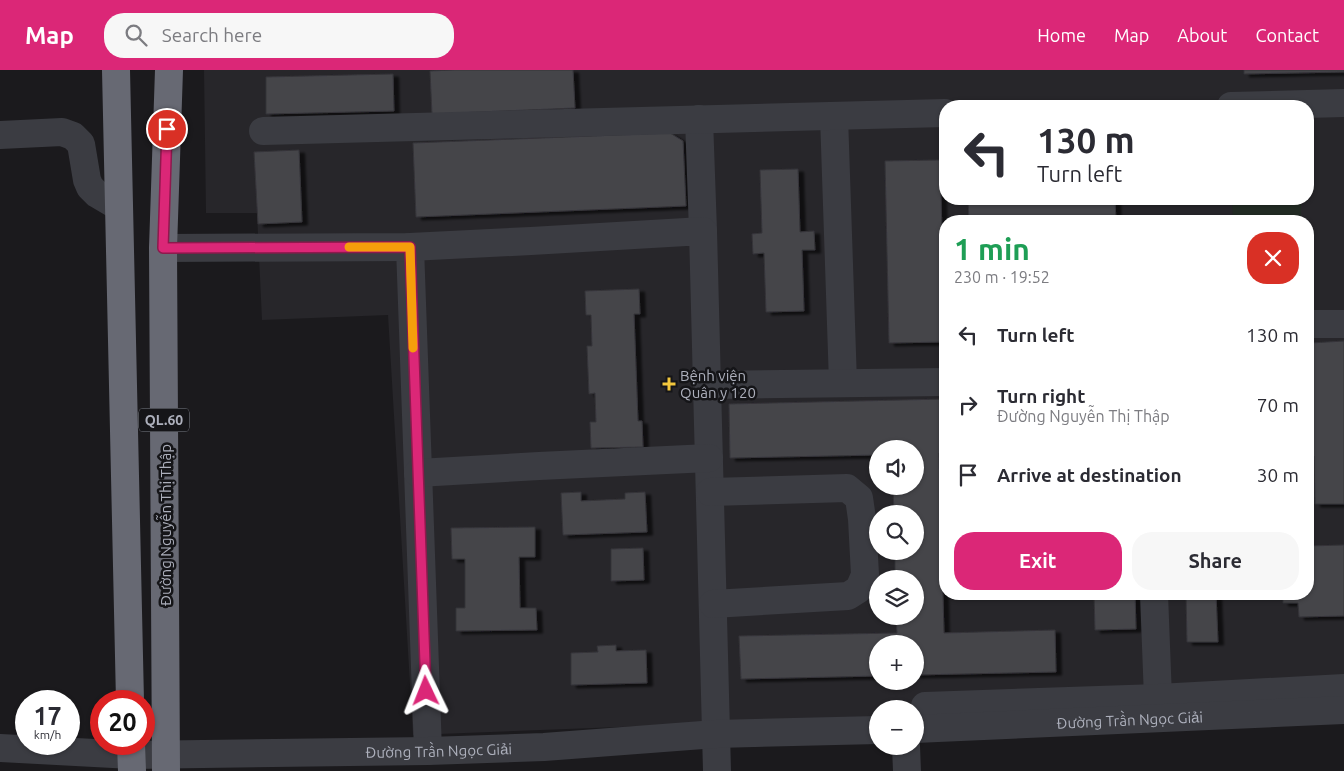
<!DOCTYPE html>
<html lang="en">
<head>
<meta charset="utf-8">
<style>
  body { margin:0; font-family:Ubuntu,sans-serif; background:#f7f7f7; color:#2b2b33; height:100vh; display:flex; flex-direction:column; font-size:19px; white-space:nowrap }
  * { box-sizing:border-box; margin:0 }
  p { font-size:16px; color:#7c7c81 }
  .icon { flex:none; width:28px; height:28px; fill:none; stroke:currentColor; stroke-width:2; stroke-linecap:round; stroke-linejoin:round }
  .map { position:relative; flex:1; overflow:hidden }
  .side { position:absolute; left:939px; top:145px; width:375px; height:385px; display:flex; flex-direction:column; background:#fff; border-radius:20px; box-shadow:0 1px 4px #0004 }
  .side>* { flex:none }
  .top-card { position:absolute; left:939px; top:30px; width:375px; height:105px; border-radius:20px; box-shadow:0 1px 4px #0004; background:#fff; color:#2b2b33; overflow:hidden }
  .fabs { position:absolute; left:869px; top:370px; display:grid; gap:10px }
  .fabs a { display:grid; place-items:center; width:55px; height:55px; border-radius:50%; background:#fff; box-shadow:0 1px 4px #0004; font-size:25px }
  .speed { position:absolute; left:15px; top:620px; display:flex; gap:10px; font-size:25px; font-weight:700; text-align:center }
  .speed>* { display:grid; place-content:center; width:65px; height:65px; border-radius:50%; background:#fff; box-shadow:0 1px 4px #0004; line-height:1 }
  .speed small { font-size:12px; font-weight:400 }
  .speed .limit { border:8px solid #d22; background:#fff; color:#111 }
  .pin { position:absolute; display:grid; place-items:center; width:42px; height:42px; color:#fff; margin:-21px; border:2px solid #fff; border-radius:50%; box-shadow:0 1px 5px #0007 }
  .me { position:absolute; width:55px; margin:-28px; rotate:358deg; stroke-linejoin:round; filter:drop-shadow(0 0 4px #0008) }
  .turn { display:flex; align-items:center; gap:18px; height:105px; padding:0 15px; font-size:22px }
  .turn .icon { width:65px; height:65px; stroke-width:2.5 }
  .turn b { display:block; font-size:35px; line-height:42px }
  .round { display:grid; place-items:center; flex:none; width:52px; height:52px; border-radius:20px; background:#f7f7f7 }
  .overview { display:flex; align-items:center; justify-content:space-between; height:85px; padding:0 15px }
  h1 { font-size:30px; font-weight:700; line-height:38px; color:#1e9e55 }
  .button { display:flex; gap:10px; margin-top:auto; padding:10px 15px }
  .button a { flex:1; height:58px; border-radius:20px; background:#db2777; color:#fff; font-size:20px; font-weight:700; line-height:58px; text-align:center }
  .button a+a { background:#f7f7f7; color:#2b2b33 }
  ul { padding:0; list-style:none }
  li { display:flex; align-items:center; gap:15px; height:70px; padding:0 15px }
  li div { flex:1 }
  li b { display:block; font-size:19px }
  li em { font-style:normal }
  header { display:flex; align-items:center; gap:30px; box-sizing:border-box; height:70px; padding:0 25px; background:#db2777; color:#fff }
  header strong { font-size:24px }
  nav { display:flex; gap:28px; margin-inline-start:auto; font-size:18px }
  .search { width:350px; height:45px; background:#f7f7f7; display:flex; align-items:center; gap:12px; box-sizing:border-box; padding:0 18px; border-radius:20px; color:#7c7c81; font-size:19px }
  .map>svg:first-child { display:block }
</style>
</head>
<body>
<header>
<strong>Map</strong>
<div class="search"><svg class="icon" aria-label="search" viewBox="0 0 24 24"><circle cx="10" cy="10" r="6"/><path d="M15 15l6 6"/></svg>Search here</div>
<nav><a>Home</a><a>Map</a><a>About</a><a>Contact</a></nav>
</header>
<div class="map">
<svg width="1344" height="701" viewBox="0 0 1344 701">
  <defs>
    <filter id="shadow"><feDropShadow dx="5.5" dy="3" stdDeviation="1" flood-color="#0009"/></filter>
  </defs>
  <rect width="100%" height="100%" fill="#1b1a1d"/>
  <path fill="#27262a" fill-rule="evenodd" d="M204 0H1344V629L915 646V639H878L877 647 413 665 388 245 262 250 257 143H206ZM945 36H1308V129H945ZM945 151H1308V524H945ZM878 379H915V416H878ZM878 444H915V481H878ZM878 509H915V546H878ZM878 574H915V611H878Z"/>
  <path fill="#222b24" d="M1232 129H1301V151H1233Z"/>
  <path fill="#45454a" stroke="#353439" filter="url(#shadow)" d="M454 0H573L575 38 432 44 430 1Z
    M1244 0H1344V2L1244 4Z
    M393 4 394 41 266 44V7Z
    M670 63 683 71 686 136 416 147 413 73Z
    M299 80 302 152 258 154 254 82Z
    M940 90 945 272 889 273 885 91Z
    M798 99 800 162 814 161 815 180H802L804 241 766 242 764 183 753 184 752 164 762 163 760 100Z
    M968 129H1115L1116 151H969Z
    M639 219 640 244H634L638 351H642L643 377 591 378 590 352H596L595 323 589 324 587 276H592L591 245H586L585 221Z
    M1344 271V434H1315L1314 386H1308V320H1312L1311 273Z
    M945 329V383H939L944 563 1055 560 1056 602 915 605V574H878V606L741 609 739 566 897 563 896 546H915V509H895V481H915V444H894L893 416H915V379H878V385L730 388 729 334Z
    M581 422V431L625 429V423L645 422 647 462 563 465 561 423Z
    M535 457V487H519L520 538H536L537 560 456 561V538H465V489H452L451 458Z
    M1344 475V546L1299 547 1298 533H1283V524H1308V476Z
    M643 478 644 510 611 511V479Z
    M1094 524H1135L1136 559 1095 560Z
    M1186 524H1216L1218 572H1187Z
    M616 575V581L646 580 647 613 571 615V583L598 582 597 576Z"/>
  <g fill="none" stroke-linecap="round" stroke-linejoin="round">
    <g stroke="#3b3c42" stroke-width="28">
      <path d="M1231 36 1344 33"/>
      <path d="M834 46 843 313"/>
      <path d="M699 49 703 161"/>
      <path d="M263 61 945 43"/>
      <path d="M0 65 62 62 73 66 81 74 87 110 90 117 97 124 119 137"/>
      <path d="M410 177 428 681"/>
      <path d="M163 178 410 177 531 171 703 161 717 701"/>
      <path d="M1308 254H1344"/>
      <path d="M707 315 945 312"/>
      <path d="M418 403 539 396 709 388"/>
      <path d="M710 422 847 418 859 428 862 449 865 505 859 519 848 526 713 534"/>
      <path d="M1154 524 1158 628"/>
      <path d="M925 636 1158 628 1344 618"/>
      <path id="s1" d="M915 659 1344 640"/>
      <path d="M906 676 907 701"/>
      <path id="s2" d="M0 678 132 685 428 681 544 677 716 664 878 660"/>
    </g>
    <path stroke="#676973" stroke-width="28" d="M116 0 130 631
      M131 674 132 701
      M166 701 163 178 169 0"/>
  </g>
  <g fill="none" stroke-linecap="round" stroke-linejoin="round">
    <defs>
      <path id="route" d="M167 59 163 178 410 177 426 621"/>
    </defs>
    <use href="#route" stroke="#8e194d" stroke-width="12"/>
    <use href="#route" stroke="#db2777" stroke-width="9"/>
    <path stroke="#f59e0b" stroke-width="9" d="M349 177H410L413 278"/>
  </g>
  <path fill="#f2c73d" stroke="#151518" stroke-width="2" d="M666.5 306.5h5v5h5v5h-5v5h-5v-5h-5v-5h5z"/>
  <g text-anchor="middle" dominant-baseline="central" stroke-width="5" stroke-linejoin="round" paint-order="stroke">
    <rect fill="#151518" stroke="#7f828b" stroke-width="1" x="139" y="338.5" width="50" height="23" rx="4"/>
    <g font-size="14" font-weight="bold" fill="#adb0bc">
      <text x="164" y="350">QL.60</text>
    </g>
    <g font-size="15" fill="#adb0bc" stroke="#151518" text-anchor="start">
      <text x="680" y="305">Bệnh viện<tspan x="680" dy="17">Quân y 120</tspan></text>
    </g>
    <g font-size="15" fill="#adb0bc" stroke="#151518">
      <text transform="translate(165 455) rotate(-90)">Đường Nguyễn Thị Thập</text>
      <text stroke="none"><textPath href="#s1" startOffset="215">Đường Trần Ngọc Giải</textPath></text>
      <text stroke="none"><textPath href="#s2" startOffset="439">Đường Trần Ngọc Giải</textPath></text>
    </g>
  </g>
</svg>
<div class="fabs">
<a><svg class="icon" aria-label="sound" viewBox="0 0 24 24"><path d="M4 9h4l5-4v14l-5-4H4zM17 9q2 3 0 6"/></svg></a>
<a><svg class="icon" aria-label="search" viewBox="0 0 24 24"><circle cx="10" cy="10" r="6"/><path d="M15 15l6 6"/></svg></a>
<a><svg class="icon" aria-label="layers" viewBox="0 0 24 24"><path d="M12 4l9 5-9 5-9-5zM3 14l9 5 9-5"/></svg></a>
<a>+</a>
<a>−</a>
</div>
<div class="speed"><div>17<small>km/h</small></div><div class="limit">20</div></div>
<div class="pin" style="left:167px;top:59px;background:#d93025"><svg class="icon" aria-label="arrive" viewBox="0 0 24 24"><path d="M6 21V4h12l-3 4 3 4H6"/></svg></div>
<svg class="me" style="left:426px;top:621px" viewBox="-20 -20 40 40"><path d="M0-17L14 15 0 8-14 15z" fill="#db2777" stroke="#fff" stroke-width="4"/></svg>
<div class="top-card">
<div class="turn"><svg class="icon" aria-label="left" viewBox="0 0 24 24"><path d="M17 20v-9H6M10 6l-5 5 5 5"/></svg><div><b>130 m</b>Turn left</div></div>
</div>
<section class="side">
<div class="overview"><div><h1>1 min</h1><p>230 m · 19:52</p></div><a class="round" style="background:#d93025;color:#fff"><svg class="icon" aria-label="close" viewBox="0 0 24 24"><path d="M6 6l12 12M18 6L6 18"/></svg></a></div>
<ul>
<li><svg class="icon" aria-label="left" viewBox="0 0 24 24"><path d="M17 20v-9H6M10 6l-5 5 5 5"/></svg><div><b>Turn left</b></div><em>130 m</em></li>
<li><svg class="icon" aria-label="right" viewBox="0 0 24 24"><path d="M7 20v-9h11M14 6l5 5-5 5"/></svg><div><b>Turn right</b><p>Đường Nguyễn Thị Thập</p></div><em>70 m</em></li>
<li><svg class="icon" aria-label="arrive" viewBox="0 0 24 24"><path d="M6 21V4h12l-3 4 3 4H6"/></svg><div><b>Arrive at destination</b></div><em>30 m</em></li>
</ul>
<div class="button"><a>Exit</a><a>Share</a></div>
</section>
</div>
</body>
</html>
